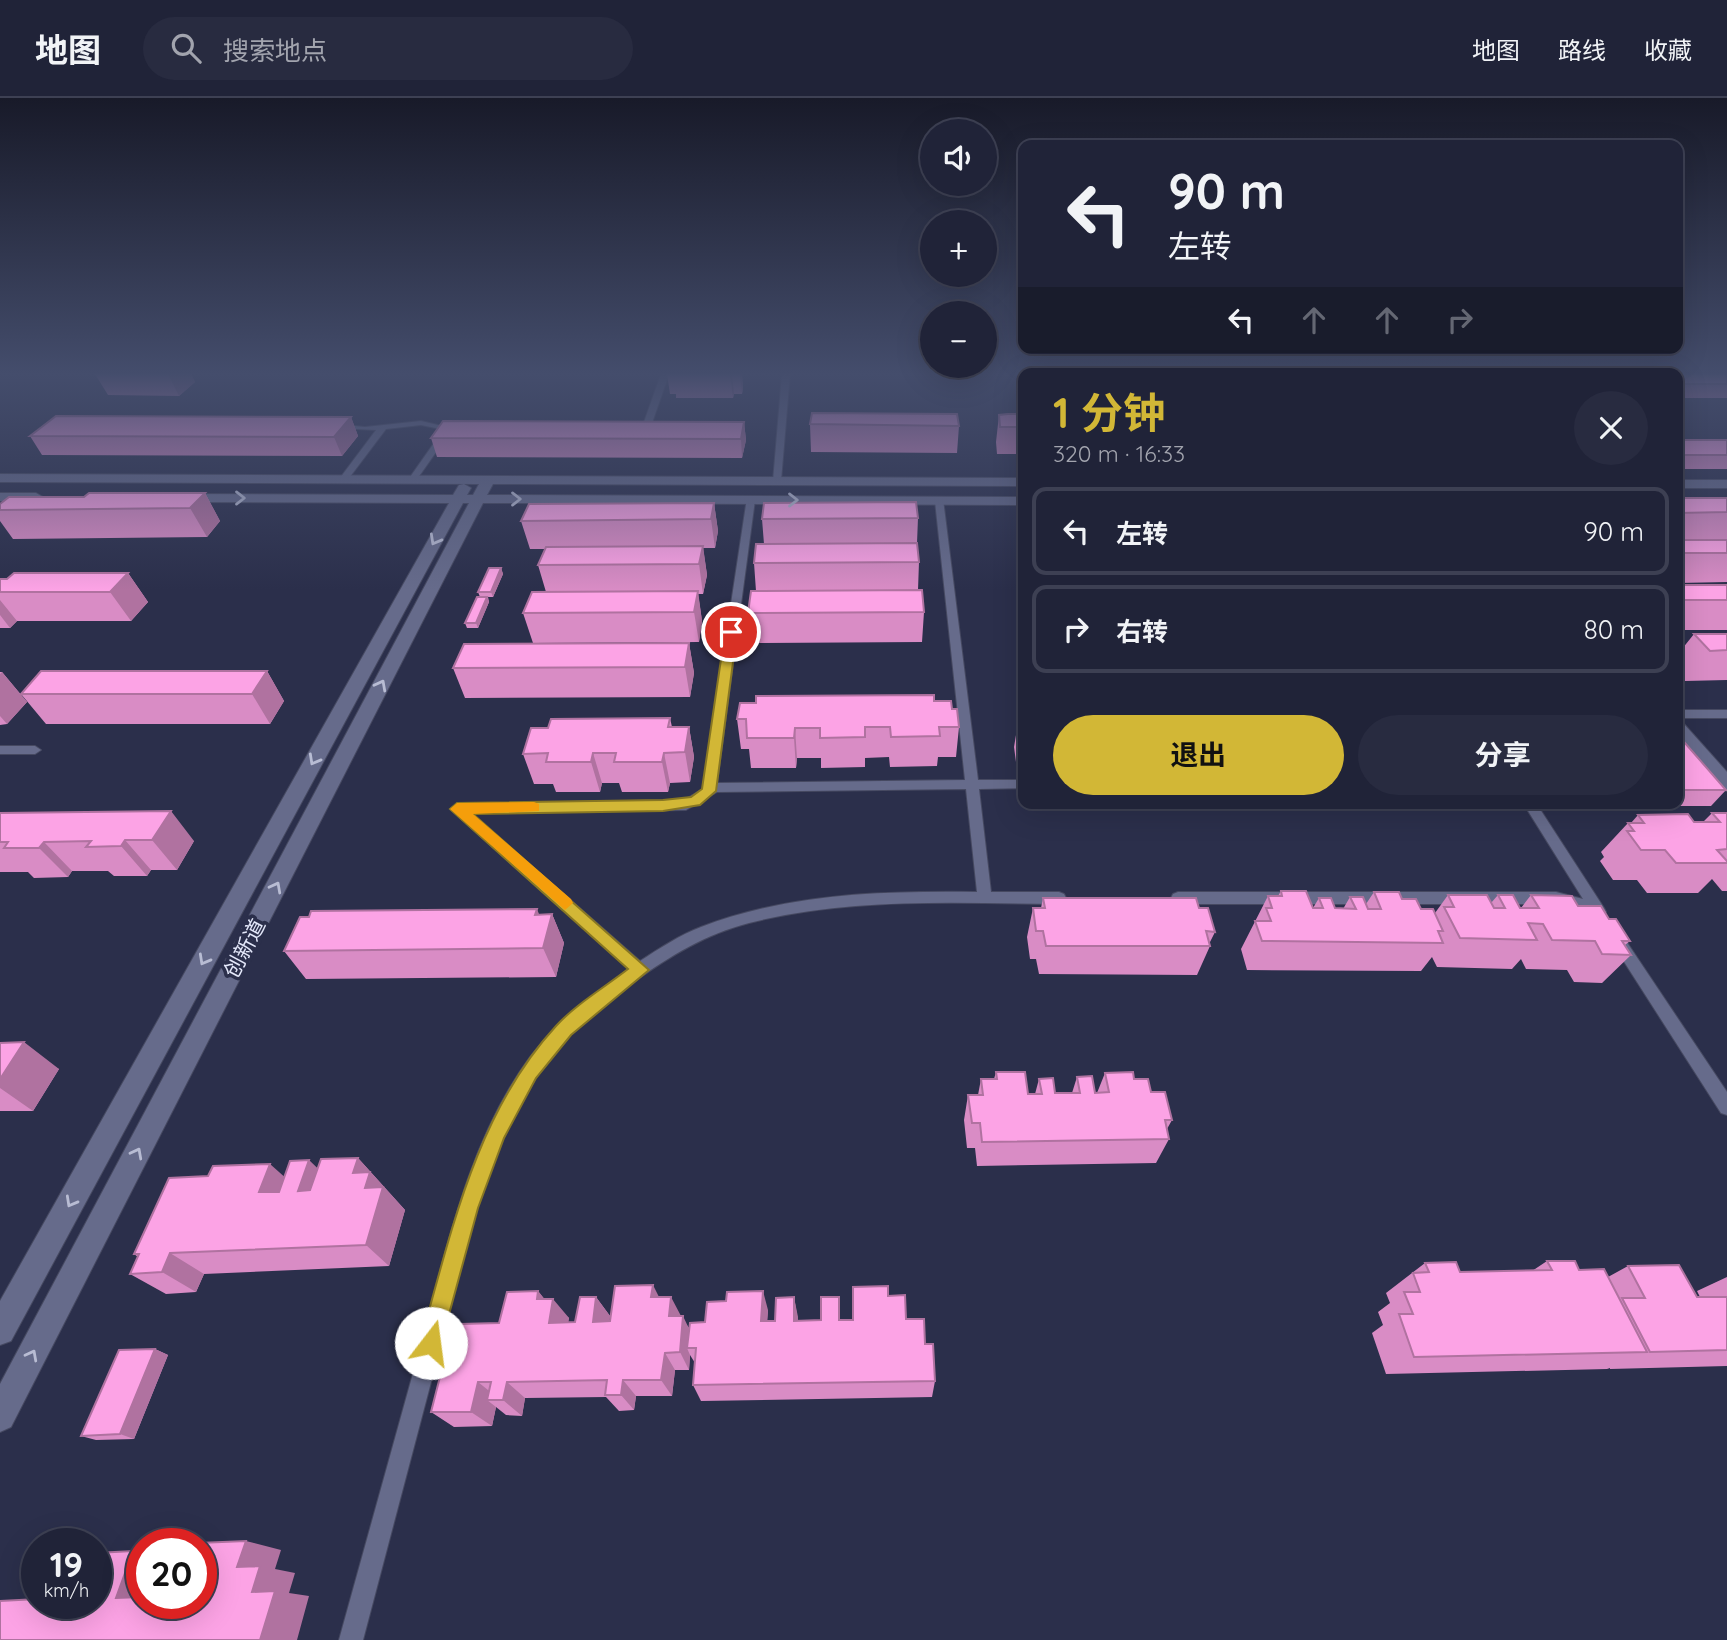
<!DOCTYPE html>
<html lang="zh">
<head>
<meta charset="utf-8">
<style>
  body { margin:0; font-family:Quicksand,"Noto Sans SC",sans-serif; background:#282b40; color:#f1f3f6; height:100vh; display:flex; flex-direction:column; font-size:26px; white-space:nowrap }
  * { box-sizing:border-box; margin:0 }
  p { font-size:23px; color:#a2a4ae }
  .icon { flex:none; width:38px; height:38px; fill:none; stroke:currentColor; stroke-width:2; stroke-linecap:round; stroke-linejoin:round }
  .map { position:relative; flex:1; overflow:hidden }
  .sheet { position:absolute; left:1018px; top:270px; width:665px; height:441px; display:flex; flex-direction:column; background:#202338; border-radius:14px; box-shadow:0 7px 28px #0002,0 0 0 2px #3d4053 }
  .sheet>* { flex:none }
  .banner { position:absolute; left:1018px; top:42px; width:665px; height:214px; border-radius:14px; box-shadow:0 7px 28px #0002,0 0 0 2px #3d4053; background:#202338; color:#f1f3f6; overflow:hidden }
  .fabs { position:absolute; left:920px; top:21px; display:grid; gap:14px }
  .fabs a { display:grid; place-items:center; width:77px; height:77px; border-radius:50%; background:#202338; box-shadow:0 7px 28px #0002,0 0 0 2px #3d4053; font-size:35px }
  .speed { position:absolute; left:21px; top:1430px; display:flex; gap:14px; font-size:35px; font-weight:700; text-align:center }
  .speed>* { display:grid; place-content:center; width:91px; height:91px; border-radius:50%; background:#202338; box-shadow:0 7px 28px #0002,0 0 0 2px #3d4053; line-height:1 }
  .speed small { font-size:18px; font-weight:400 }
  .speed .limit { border:10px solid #d22; background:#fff; color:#111 }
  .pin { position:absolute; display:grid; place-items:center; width:60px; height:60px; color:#fff; margin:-30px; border:4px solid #fff; border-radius:50%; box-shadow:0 2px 7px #0007 }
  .me { position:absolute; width:77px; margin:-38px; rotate:15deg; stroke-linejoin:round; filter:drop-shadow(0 0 5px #0008) }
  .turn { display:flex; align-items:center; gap:24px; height:147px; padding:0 35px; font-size:32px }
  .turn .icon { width:91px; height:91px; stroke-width:2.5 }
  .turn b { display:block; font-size:49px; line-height:60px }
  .lanes { display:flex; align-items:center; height:66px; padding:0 35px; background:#0003; justify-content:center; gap:35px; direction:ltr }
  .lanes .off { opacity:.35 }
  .round { display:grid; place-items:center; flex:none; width:74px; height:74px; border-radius:37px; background:#282b40 }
  .summary { display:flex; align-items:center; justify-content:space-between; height:119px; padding:0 35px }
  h1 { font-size:42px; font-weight:700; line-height:52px; color:#d2b736 }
  .button { display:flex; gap:14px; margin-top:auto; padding:14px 35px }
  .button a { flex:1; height:80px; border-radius:42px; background:#d2b736; color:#111; font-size:28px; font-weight:700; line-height:80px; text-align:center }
  .button a+a { background:#282b40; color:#f1f3f6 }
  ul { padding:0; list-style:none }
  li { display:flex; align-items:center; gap:21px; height:88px; margin:0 14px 10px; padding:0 21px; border:4px solid #3d4053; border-radius:14px }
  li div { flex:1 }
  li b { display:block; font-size:26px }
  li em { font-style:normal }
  header { display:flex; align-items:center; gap:42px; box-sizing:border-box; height:98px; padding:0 35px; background:#202338; border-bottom:2px solid #3d4053 }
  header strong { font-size:33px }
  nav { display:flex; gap:38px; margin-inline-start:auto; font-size:24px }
  .search { width:490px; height:63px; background:#282b40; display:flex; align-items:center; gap:18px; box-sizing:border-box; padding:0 24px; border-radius:38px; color:#a2a4ae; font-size:26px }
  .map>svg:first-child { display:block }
</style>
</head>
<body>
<header>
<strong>地图</strong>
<div class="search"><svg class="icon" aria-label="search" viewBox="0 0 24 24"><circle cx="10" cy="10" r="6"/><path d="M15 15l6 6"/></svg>搜索地点</div>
<nav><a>地图</a><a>路线</a><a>收藏</a></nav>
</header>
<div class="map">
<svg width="1727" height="1542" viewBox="0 0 1727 1542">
  <rect width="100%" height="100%" fill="#2b2f4b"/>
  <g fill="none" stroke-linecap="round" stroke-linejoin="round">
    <defs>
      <path id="lane" d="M661 276H669L652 325 635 334H629V330L644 324Z
        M782 276H790L781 383 777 386 773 383Z
        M421 323 459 332 455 334 421 327 386 331 346 384H340V380L376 332 337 330 333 328 334 326 365 329Z
        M441 335 448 337 415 384H409L408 382Z
        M747 400 755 402 717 685 965 682 935 403 943 401 978 682H1024V690L979 691 991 794H1059L1064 796 1066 800 1064 804 1059 806C956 805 850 799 749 825 706 836 670 858 635 883 600 909 565 936 541 972 481 1059 461 1168 435 1269 411 1360 387 1451 363 1542H339C365 1448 391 1355 417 1261 445 1159 466 1046 530 959 557 924 592 897 629 871L450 711 457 706 684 702 703 691ZM966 691 977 794C884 793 789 795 701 829 680 837 660 850 640 863L471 715 686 712 717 694Z
        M1678 612H1727V620H1678Z
        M0 648H35L41 652 35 656H0Z
        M1523 705H1536L1604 810 1606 814 1602 822H1592L1577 811 1556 806H1178L1173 804 1171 800 1173 796 1178 794H1556L1583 801Z
        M1619 838 1624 840 1727 994V1017L1721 1015 1614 848 1612 844 1614 840Z"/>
      <path id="street" d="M1678 624 1684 626 1727 674V693L1720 691 1678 642Z"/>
      <path id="secondary" d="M0 376 1024 380V388L493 386 487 397 1024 399V407L483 405 11 1329 0 1334V1286L469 405H463L11 1243 0 1247V1203L449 405 181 404 174 400 181 396 453 397 459 387 464 386 471 390 467 397H473L479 386 0 384Z
        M1678 382H1727V390H1678Z
        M0 395H36L43 399 36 403H0Z"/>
    </defs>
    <use href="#lane" stroke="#464961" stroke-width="2"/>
    <use href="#street" stroke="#464961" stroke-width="2"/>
    <use href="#secondary" stroke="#464961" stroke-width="2"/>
    <use href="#lane" fill="#666b8b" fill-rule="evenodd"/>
    <use href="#street" fill="#666b8b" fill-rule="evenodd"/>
    <use href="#secondary" fill="#666b8b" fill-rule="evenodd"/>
  </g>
  <path fill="#d98cc5" d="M95 276H191L195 284 179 298 108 297Z
    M667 276H742L743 290 742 296H734L733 300H676V296H670Z
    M1727 276V300H1678V286Z
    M1024 316V356H997L996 344 999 317Z
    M351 319 358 338 342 358 42 357 30 338Z
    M744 324 746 342 742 360 437 359 431 340Z
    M810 326 959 328 957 355 811 354Z
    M1678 342H1727V371H1678Z
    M205 395 220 423 207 439 13 441 0 423V406L84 399Z
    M1678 400H1727V484L1678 485Z
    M714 405 718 433 715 450H703L707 477 703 496H698L702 523 699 544 533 545 523 515 546 494 538 467 545 451H530L521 423Z
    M918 420 917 445 919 464 918 492 924 514 922 544 751 545 748 515 756 493 754 465 764 446 762 421Z
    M501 470 503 476 493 499H488L489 504 478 530H467L465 525 480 499 478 494Z
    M128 475 148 504 131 523H17L10 530H0V481Z
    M1678 487H1727V532H1678Z
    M1694 536H1727V582L1685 583 1678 575V556Z
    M689 545 694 575 690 599 465 600 453 570Z
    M267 573 284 603 270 626H46L21 596Z
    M0 574H2L27 604 7 626 0 627Z
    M934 603 952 611 959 629 956 659H938L937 668 890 669 889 659 865 660V669L821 670V660H797L796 670H751L749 651H741L737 621 756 605Z
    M1024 609V664H1016L1014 649 1019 619H1022Z
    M670 620 672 629H689L694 659 690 684 670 685 668 694H622L619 685H602L600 694H556L553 686H534L523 656 548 630Z
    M1678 637 1726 692 1711 708H1660L1658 705H1678Z
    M0 715 194 743 177 772H151L147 778H114L108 773H72L68 779 34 780 28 774H0Z
    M1712 715H1727V793H1722L1712 781 1698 795H1647L1637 782H1613L1600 763 1604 759 1601 754 1628 725H1631L1638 717 1694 724H1703Z
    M1281 793 1313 810 1319 800 1335 810 1343 811 1350 799 1366 806 1374 794 1402 801 1421 811 1435 815 1448 797 1491 805 1498 797 1521 810 1531 797 1578 808 1609 821 1630 843 1625 847 1631 857 1602 885 1574 884 1567 872 1526 871 1521 861 1512 871 1437 869 1432 859 1421 873 1247 872 1241 851 1268 798H1278Z
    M1043 800 1199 810 1215 834 1209 846 1210 848 1197 877 1039 876 1036 861H1030L1027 839 1033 810H1041Z
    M539 816H552L564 845 556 879 306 881 284 853Z
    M0 945 59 971 33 1013H0Z
    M996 974 1028 996H1035L1039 981 1055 995H1072L1077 979 1095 995H1097L1105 975 1134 981 1151 994 1172 1022 1167 1031 1169 1041 1156 1065 977 1068 975 1050H967L964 1022 968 997H978L981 981H994Z
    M358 1060 405 1112 389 1168 204 1176 196 1194 166 1196 130 1176 138 1159 134 1156 285 1079Z
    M1547 1163 1608 1179 1628 1168 1697 1199H1700L1697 1193 1727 1179V1268L1610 1271V1270L1607 1271 1386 1276 1372 1235 1383 1227 1378 1214 1390 1205 1386 1195 1425 1165 1460 1174 1532 1173Z
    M538 1193 544 1201 569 1220 568 1224H575L596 1199 610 1218 609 1223 659 1199 680 1218 689 1230 705 1224 768 1212 767 1223H775L794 1199 798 1223 853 1222 888 1198 925 1246 935 1283 932 1299 701 1303 693 1287 695 1265 690 1257 689 1272H675L672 1298H636L634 1312 619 1313 606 1299 525 1300 522 1318 506 1317 496 1309 492 1328 454 1329 431 1314 449 1271Z
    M155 1251 168 1257 134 1341 96 1342 81 1338Z"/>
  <path fill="#b072a0" d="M168 276H191L195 284 179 298Z
    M730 276H732L734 296 733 300Z
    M740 276H742L743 290 742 296Z
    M351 319 358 338 342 358 334 339Z
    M744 324 746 342 742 360 741 341Z
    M205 395 220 423 207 439 190 410Z
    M714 405 718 433 715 450 711 421Z
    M703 448 707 477 703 496 699 466Z
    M501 470 503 476 493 499 491 494Z
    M128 475 148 504 131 523 110 494Z
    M698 493 702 523 699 544 694 514Z
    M487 499 489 504 478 530 476 525Z
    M0 502 17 523 10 530 0 517Z
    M689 545 694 575 690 599 685 569Z
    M267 573 284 603 270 626 252 596Z
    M2 574 27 604 7 626 0 618V576Z
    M689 629 694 659 690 684 685 654Z
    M795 630 797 660 796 670 794 640Z
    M593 655 602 685 600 694 591 664Z
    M664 655 670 685 668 694 662 664Z
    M171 713 194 743 177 772 152 742Z
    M125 742 151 772 147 778 121 748Z
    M44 744 72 773 68 779 39 750Z
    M537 811 547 836 552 816 564 845 556 879 543 850 535 817Z
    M24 944 59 971 33 1013 0 990V981Z
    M358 1060 405 1112 389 1168 366 1147 365 1090 353 1075Z
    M309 1062 334 1086 324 1116 298 1093Z
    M270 1066 297 1090 287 1117 259 1094Z
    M170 1155 204 1176 196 1194 162 1174Z
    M653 1187 663 1207 651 1199Z
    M538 1193 552 1210 553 1201 569 1220 565 1243 549 1225 537 1201Z
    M763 1193 768 1212 766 1242 761 1223Z
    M596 1199 610 1218 606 1242 593 1224Z
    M671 1199 681 1218H669Z
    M794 1199 798 1219 797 1241 794 1223Z
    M683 1218 692 1237 687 1250 690 1257 689 1272 680 1254Z
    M155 1251 168 1257 134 1341 120 1336Z
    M665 1255 675 1272 672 1298 661 1282Z
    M623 1282 636 1298 634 1312 621 1297Z
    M478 1284 498 1300 487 1302 496 1309 492 1328 471 1314Z
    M507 1284 525 1300 522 1318 503 1302Z
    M246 1443 281 1452 275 1471 295 1475 289 1495 309 1498 297 1542H260L252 1494 237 1469Z
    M133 1453 142 1455V1503L116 1500Z"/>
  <path fill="#fca3e5" stroke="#b072a0" stroke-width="2" d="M1678 276H1727V286H1678Z
    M812 315 957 316 959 328 810 326Z
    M1008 316H1024V329H1000L999 317Z
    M56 318 351 319 334 339 30 338Z
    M443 323 744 324 741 341 431 340Z
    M1678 342H1727V357H1678Z
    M89 395H205L190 410 0 412V406L9 399H84Z
    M1678 400H1727V414L1678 415Z
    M916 404 918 420 762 421 764 405Z
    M714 405 711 421 521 423 529 406Z
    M1678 442H1727V455H1678Z
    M917 445 919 464 754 465 756 446Z
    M703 448 699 466 538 467 546 449Z
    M489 470H501L491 494H478Z
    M14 475H128L110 494H0V481H7Z
    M1678 487H1727V502H1678Z
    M922 492 924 514 748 515 751 493Z
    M698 493 694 514 523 515 532 494Z
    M477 499H487L476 525H465Z
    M1694 536H1727V552L1710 553Z
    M689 545 685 569 453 570 464 546Z
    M41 573H267L252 596H21Z
    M934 597V603H951L952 611H957L959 629H939L940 638 891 639 890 629H865V639L820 640V630H795L794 640H747L746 621H737L740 605H756V598Z
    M1019 619H1024V634H1021Z
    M670 620 668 629H689L685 654 664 655 662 664H614L616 655H593L591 664H546L548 655 523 656 531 630H548L551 621Z
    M1678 637 1726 692H1678Z
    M171 713 152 742H125L121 748 86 749 91 743 44 744 39 750H4L8 744H0V715Z
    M1712 715H1727V751L1717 752 1727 763V765H1676L1665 752H1641L1627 733H1634L1628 725H1644L1638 717 1688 716 1694 724H1720Z
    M1281 793H1306L1313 810H1323L1319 800H1331L1335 810 1356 811 1350 799H1363L1368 811H1381L1374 794H1399L1402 801H1416L1421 811H1433L1443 833H1438L1443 845 1262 843 1255 823H1271L1266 810H1272L1268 798H1282Z
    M1448 797H1487L1494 810H1505L1498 797H1513L1520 810H1539L1531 797 1572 798 1578 808H1601L1609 821H1616L1630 843H1622L1631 857 1602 856 1595 843 1552 842 1543 826 1528 825 1537 842 1460 840 1444 809H1454Z
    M1043 800H1196L1199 810H1208L1215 834 1206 833 1210 848H1046L1043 833H1036L1033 810H1045Z
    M537 811 535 817 552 816 543 850 284 853 300 819H309L311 813Z
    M24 944 0 981V945Z
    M996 974H1025L1028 996H1042L1039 981 1053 980 1055 995H1080L1077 979 1092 978 1095 995 1109 994 1105 975 1133 974 1134 981H1148L1151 994H1165L1172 1022H1165L1169 1041 982 1044 980 1025H972L968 997H983L981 981H997Z
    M358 1060 353 1075 370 1074 365 1090 383 1089 366 1147 170 1155 162 1174 130 1176 139 1156H134L169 1080 208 1078 213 1068 270 1066 259 1094H279L290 1063 309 1062 298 1093 310 1092 321 1061Z
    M1547 1163H1575L1579 1172 1604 1171 1647 1254 1414 1259 1399 1216H1413L1404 1194H1420L1413 1175 1429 1174 1425 1165 1456 1164 1460 1174 1552 1172Z
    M1679 1167 1697 1199H1727V1252L1650 1254 1622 1200H1645L1628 1168Z
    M653 1187 651 1199H671L669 1218H683L680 1254 665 1255 661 1282H623L621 1297H605L607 1282 507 1284 503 1302H487L491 1284H478L471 1314H431L442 1271H449L460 1226 499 1225 507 1194 538 1193 537 1201H553L549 1225 575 1224 580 1199H596L593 1224 610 1223 615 1188Z
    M888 1188V1198L905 1197 906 1221H924L925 1246H933L935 1283 693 1287 696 1250H687L690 1225 705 1224 707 1204 726 1203 727 1194 763 1193 761 1223H775L776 1200 794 1199V1223L821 1222V1199H839V1222H853V1189Z
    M155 1251 120 1336 81 1338 119 1252Z
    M246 1443 237 1469 260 1468 252 1494 275 1493 260 1542H0V1503L37 1501V1505H96V1455L133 1453 116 1500 141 1499 142 1496V1505H201V1446L198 1445Z"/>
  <defs><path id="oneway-chevron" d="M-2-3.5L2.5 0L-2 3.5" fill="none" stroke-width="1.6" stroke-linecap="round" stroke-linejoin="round" transform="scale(1.75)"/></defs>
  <g stroke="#b8bcd3">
    <use href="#oneway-chevron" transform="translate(240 400)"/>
    <use href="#oneway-chevron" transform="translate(516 401)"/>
    <use href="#oneway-chevron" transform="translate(793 402)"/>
    <use href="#oneway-chevron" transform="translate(435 442) rotate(119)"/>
    <use href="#oneway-chevron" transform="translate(381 587) rotate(-62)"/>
    <use href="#oneway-chevron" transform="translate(314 662) rotate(119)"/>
    <use href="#oneway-chevron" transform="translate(276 789) rotate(-62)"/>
    <use href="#oneway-chevron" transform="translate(204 862) rotate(119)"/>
    <use href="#oneway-chevron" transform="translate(137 1055) rotate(-62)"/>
    <use href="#oneway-chevron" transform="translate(71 1104) rotate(119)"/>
    <use href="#oneway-chevron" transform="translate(32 1257) rotate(-62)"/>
  </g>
  <linearGradient id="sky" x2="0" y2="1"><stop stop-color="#181a29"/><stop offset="0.56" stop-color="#444d6c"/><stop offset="1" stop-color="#444d6c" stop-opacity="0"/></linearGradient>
  <rect width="1727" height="492" fill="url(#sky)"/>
  <path fill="#d2b736" stroke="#887723" stroke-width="2" d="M731 531 737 534 716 693 700 707 663 713 473 716 649 872 571 937 536 980 504 1040 478 1110 439 1253 431 1257 423 1253 420 1245C451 1135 476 1015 556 928 576 906 605 889 628 871L450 711 457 705 663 702 691 699 702 691 725 534Z"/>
  <path fill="#f59e0b" d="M534 704 539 706V713L473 716 571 801 573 805 565 812 450 711 457 705Z"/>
  <g text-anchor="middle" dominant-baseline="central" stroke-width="7" stroke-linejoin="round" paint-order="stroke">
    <g font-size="21" fill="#e4e8fa" stroke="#2b2f4b">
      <text transform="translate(244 850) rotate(-62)">创新道</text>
    </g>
  </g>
</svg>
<div class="fabs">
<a><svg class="icon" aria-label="sound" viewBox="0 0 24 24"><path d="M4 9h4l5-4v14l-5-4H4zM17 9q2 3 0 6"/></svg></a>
<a>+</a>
<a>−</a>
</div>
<div class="speed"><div>19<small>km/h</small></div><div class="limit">20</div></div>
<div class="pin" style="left:731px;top:534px;background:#d93025"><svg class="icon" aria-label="arrive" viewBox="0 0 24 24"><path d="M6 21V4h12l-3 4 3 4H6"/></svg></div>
<svg class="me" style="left:431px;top:1245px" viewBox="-20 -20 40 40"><circle r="19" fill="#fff"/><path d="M0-13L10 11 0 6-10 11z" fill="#d2b736"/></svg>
<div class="banner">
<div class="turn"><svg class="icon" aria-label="left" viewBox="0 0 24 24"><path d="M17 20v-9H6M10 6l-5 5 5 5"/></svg><div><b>90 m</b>左转</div></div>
<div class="lanes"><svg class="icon" aria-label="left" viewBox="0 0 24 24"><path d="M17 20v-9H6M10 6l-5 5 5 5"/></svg><svg class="icon off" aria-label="ahead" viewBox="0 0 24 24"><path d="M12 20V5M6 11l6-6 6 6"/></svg><svg class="icon off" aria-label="ahead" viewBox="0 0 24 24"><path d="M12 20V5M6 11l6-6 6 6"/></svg><svg class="icon off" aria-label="right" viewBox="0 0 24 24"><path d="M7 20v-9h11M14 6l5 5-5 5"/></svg></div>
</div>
<section class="sheet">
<div class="summary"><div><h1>1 分钟</h1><p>320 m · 16:33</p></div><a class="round"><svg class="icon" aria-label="close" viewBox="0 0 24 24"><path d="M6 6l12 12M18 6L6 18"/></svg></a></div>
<ul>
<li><svg class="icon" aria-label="left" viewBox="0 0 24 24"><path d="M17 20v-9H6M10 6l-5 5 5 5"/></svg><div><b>左转</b></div><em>90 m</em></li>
<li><svg class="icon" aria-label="right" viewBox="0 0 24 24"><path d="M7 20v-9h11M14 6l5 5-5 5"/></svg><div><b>右转</b></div><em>80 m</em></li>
</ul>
<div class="button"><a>退出</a><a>分享</a></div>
</section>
</div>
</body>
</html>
